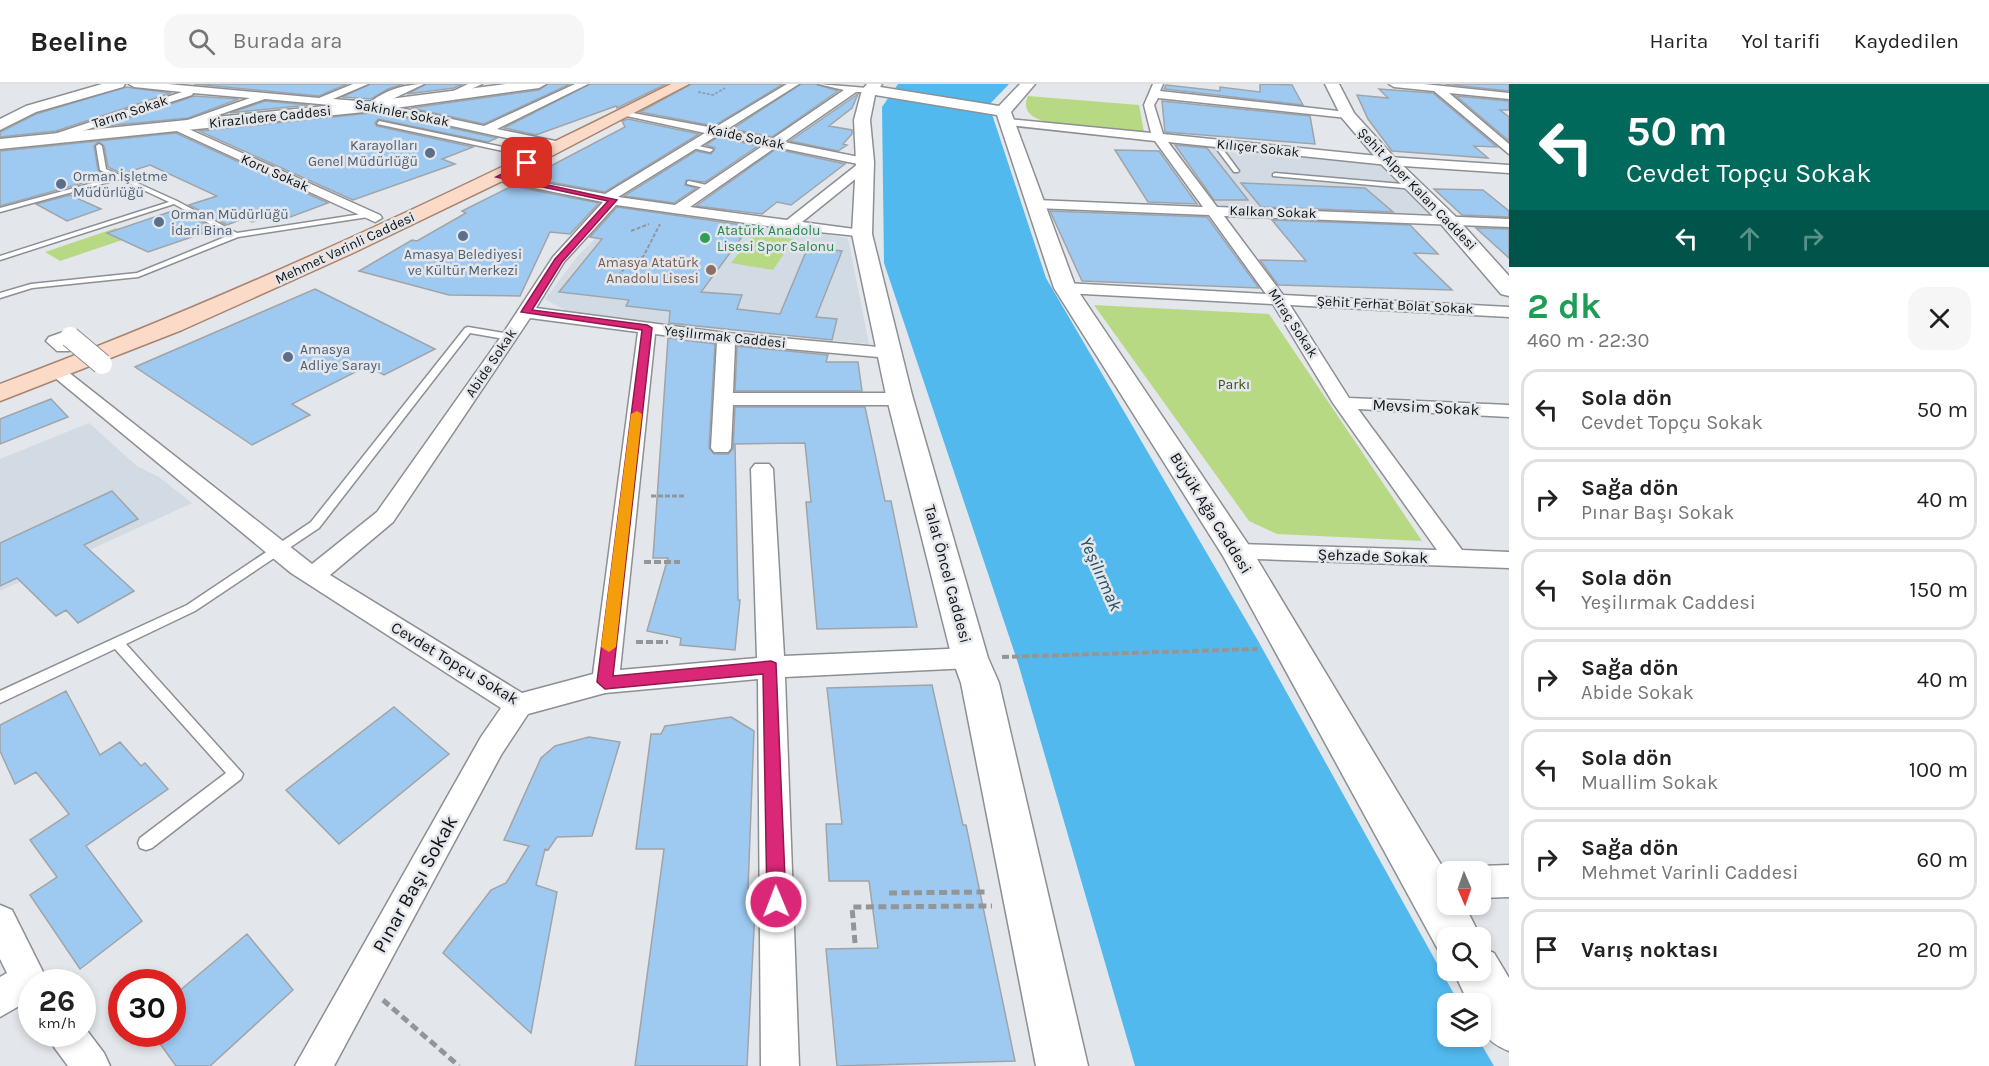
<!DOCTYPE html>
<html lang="tr">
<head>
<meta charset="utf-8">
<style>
  body { margin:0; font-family:Karla,sans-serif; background:#f6f6f6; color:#222; height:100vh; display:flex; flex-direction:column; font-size:22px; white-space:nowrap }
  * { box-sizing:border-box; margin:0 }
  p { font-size:20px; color:#767676 }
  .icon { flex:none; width:33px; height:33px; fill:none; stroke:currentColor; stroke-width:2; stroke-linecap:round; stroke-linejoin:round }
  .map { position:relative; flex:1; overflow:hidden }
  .panel { display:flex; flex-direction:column; background:#fff; width:480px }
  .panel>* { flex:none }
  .guide { background:#00695c; color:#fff; overflow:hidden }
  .needle { width:39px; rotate:178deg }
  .fabs { position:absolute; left:1437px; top:777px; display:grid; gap:12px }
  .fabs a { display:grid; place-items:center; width:54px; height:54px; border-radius:12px; background:#fff; box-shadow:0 3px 9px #0003; font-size:30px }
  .speed { position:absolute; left:18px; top:885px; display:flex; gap:12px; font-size:30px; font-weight:700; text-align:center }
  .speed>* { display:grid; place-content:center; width:78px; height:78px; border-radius:50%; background:#fff; box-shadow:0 3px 9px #0003; line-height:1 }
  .speed small { font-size:15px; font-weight:400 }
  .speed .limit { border:9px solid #d22; background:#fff; color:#111 }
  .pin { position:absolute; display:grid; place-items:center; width:51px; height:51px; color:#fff; margin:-26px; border-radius:12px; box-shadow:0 3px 9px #0006 }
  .me { position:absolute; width:66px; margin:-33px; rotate:359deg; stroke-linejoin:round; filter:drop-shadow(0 0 4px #0008) }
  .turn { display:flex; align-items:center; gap:21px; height:126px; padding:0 18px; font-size:27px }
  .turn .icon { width:78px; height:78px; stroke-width:2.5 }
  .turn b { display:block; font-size:42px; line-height:51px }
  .lanes { display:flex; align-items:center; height:57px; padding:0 18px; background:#0003; justify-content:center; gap:30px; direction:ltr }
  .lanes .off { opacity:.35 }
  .round { display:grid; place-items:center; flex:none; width:63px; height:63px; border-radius:18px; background:#f6f6f6 }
  .head { display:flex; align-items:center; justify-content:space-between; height:102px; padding:0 18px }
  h1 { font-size:36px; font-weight:700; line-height:45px; color:#1e9e55 }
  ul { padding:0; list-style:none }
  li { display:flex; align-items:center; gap:18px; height:81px; margin:0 12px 9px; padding:0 6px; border:3px solid #e0e0e0; border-radius:18px }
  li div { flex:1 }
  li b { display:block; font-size:22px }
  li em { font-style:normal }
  header { display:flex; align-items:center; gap:36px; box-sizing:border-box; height:84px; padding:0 30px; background:#fff; border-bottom:2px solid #e0e0e0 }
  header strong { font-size:28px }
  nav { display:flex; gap:33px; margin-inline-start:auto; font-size:21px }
  .search { width:420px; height:54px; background:#f6f6f6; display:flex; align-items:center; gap:15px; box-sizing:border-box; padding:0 21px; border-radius:18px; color:#767676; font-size:22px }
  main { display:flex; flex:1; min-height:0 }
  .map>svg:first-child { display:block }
</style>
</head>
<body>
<header>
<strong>Beeline</strong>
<div class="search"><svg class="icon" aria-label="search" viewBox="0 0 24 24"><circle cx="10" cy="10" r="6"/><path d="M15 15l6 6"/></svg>Burada ara</div>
<nav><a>Harita</a><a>Yol tarifi</a><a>Kaydedilen</a></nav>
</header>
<main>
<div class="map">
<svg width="1509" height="982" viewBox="0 0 1509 982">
  <rect width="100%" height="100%" fill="#e3e6ea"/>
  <path fill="#d2dbe4" d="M1167 59 1380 80 1434 130 1216 123Z
    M628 121 848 154 869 260 574 231 545 215 577 173Z
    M89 339 137 382 159 393 192 419 0 507V375Z"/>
  <path fill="#b8d984" d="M1028 12 1139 21 1144 48 1046 38C1033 34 1021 28 1028 12Z
    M116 144 131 153 60 177 45 168Z
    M754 150 794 155 773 186 731 179Z
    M1094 221 1269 230 1422 457 1277 450 1249 437Z"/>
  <path fill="#52b9ef" d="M898 0H1009L989 21 1046 194 1257 555 1459 919 1448 920V952L1477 953 1494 982H1135L1018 579 884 179 882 23Z"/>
  <path fill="#9ecaf2" stroke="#a1a4a7" stroke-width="1.5" d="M194 0H347L319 12Z
    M370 0H404L388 5 371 15 342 13Z
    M426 0H463L454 4 407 10Z
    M548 0H570L484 40 411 24 539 6Z
    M590 0H666L617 24 616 22 536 51 504 44Z
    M691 0H783L714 42 640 28Z
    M801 0H816L838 7 772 53 732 45Z
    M1260 0 1292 1 1303 21 1164 5 1166 1 1220 7V3L1260 8Z
    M1445 0H1509V7Z
    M126 3 171 9 56 47 0 53V48L36 30Z
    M1379 5 1433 9 1497 63 1474 62 1488 74 1392 67 1368 35 1357 11 1388 14Z
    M858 10 852 24 829 42 852 46V50L843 60 847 61 838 67 790 57Z
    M194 12 239 15 188 34 105 42Z
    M1456 12 1509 17V26H1500L1509 33V57Z
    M265 17 309 21 230 29Z
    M1162 17 1310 32 1315 60 1165 48Z
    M379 28 497 54 488 58 378 35 375 39 377 42 473 63 442 75 455 80 353 116 199 47Z
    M628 35 699 50 605 108 528 94 625 43 622 37Z
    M176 49 328 119 285 135 274 130 252 138 245 134 227 141 189 121 217 112 150 81 122 90 108 83 104 62 98 58 94 62 98 86 108 92 0 122V67Z
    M718 53 758 62 705 98 686 96 685 101 696 104 674 119 624 112 696 67 711 70 715 64 706 61Z
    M1175 61 1207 64 1248 116H1214Z
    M776 65 845 80 791 121 777 118 762 130 696 122Z
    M1115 66 1159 67 1197 120 1148 118Z
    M1241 99 1365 104 1393 128 1261 123Z
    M512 102 599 119 570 150 550 148 520 212 449 211 359 187 412 156 417 157 466 129 462 127Z
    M1434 105 1483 106 1509 127V133L1462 131Z
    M70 111 101 125 67 137 36 120Z
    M617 123 750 142 701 208 742 211 737 225 780 230 808 163 842 167 816 233 837 235 832 256 669 239 670 227 626 222 629 216 559 208 602 155 590 153Z
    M178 125 215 145 148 168 107 149Z
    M1050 127 1207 133 1259 204 1082 197Z
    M1272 136 1410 141 1438 170 1414 169 1452 206 1278 201 1260 176 1306 177Z
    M1476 144 1509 145V174Z
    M315 205 435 265 384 291 367 282 292 320 310 331 252 361 135 283Z
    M668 254 715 260 709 364 714 370H728L733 365 735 323H865L885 417H891L917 543 817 545 806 418H811L805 359 735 360 738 516H740L735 566 680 561 681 554 647 547 668 474H653Z
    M737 262 828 271 826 278H858L862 307H735Z
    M51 315 68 333 0 360V335Z
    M112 407 138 435 84 461 134 507 78 539 66 526 56 532 17 494 0 502V459Z
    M932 601 963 741H966L1015 977 837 982 826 865 878 864 869 797H829L826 740H842L827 604Z
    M66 607 100 671 120 658 141 682 145 679 168 705 86 762 142 837 80 885 30 811 57 793 30 756 69 730 36 688 15 700 0 667V641Z
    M394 623 449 670 339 760 286 706Z
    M731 633 754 647 748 805 756 806 747 982H635L664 765H636L651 650H661L665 642Z
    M589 653 620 658 592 752 557 753 548 766 545 765 536 801 557 808 531 949 443 869 491 806 506 799 529 762 504 756 541 674 555 662Z
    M247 850 293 906 210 982H176L153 950H172V913Z"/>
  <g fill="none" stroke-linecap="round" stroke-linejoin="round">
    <defs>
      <path id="lane" d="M379 37 512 65 515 67 512 69 377 40Z
        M1219 59 1224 60 1222 64 1239 87 1238 88H1234L1216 64Z
        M99 60 102 62 106 85 177 117 237 149 368 129 372 131 368 133 238 153 138 193 32 204 0 214V209L31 200 137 189 230 151 174 120 0 176V172L169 118 120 95 0 128V124L115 93 100 86 96 62Z
        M690 60 712 65 713 66 710 68 688 63Z
        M1275 89 1414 101 1417 103 1414 105 1273 92V90Z
        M689 97 711 102 712 103 709 105 687 100V98Z
        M468 243 510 250 514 253 510 256 470 249 319 444 195 527 126 560 243 690 241 695 152 764 146 766 140 764 138 759 140 754 226 689 115 565 0 619V607L187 521 311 438 465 244Z"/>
      <path id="street" d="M129 0H168L319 14 353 0H368L333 15 371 18C384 6 407 0 424 0L382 20 484 42 575 0H588L497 45 565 59 567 62 561 66 374 25 265 15 184 43 380 131 382 134 375 138 168 43 250 14 193 9 192 11 46 59 36 56 182 8 134 3Z
        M468 0H482L448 16 439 14Z
        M787 0H799L726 46 772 55 844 6 818 0 867 4V8H856L784 58 869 75V84L802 138 862 146 869 150 867 153 790 145 616 121 564 178 536 224 726 249 889 264 898 269 889 274 735 260 733 309H900L910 315 900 321H733L731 364 728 368H714L711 364 717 258 655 250 620 586 757 574 751 385 755 380H769L773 385 784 572 970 564 979 567 983 574 979 581 970 584 785 593 799 982H761L758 595 605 609 528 630 501 671 334 982H295L481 653 501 624 291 489 48 288 51 284H63L312 480 377 428 498 257 553 173 603 118 494 96V90L605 110 705 49 622 31V27L714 44ZM718 51 764 61 675 121 618 113ZM776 63 858 80 787 136 690 123ZM530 234 638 248 593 590 522 609 330 491 393 438Z
        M1153 0H1163L1160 7 1347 28 1353 31 1347 34 1158 14 1154 21 1163 50 1388 73 1509 81V89L1388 81 1168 58 1217 123 1509 135V143L1224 132 1283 211 1509 223V233L1290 221 1349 314 1509 321V333L1358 325 1462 466 1509 468V484L1229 474 1225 468 1229 462 1237 460 1437 466 1333 319 1273 220 1065 209 1057 204 1065 199 1266 210 1209 131 1036 124 1029 120 1036 116 1203 123 1155 57 1008 41 1002 38 1008 35 1151 49 1144 21Z
        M1389 0H1424L1509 9V15L1449 9 1509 60V70L1434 7 1394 3Z
        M69 246 78 251 68 258 72 263 69 267H57L46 257 49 253Z
        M1509 781V813L1480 814V788L1469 787 1480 782Z
        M0 821 12 826 48 898H32V921L26 918 0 933V893L7 889 0 875Z
        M82 940 104 969 110 982H68L54 963 49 950H82Z"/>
      <path id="secondary" d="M102 0H125L123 3 36 28 0 46V35L26 22Z
        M506 0H546L539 4 374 27 0 65V55L374 17Z
        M867 0H882L880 3 999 22 1020 0H1035L1011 28 1076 204 1248 460 1448 792V820H1464L1481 854 1480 856V854H1448V873L1441 871 1223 472 1054 204 997 31 875 11 870 36 874 78 872 150 912 311 988 574 999 599 1088 982H1036L961 599 952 574 886 311 852 150 856 78 854 36 862 6Z
        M1325 0H1339L1354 29 1394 73 1454 131 1509 192V212L1501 210 1440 139 1382 81 1342 34Z
        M1480 863 1494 869 1509 894V967C1484 957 1480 946 1480 920H1469L1453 886H1480Z"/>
      <path id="primary" d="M671 0H689L521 88 353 169 182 246 0 317V300C230 214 451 110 671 0Z"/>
    </defs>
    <use href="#lane" stroke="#8c8f93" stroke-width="3"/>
    <use href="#street" stroke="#8c8f93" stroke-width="3"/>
    <use href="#secondary" stroke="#8c8f93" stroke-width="3"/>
    <use href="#primary" stroke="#a7846f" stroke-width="3"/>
    <path stroke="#939699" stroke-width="1.5" stroke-dasharray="3 1.5" stroke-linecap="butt" d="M698 8 713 11 725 4"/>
    <path stroke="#939699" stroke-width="2" stroke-dasharray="4 2" stroke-linecap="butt" d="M631 147 649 140
      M612 174 628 177 643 173 660 140
      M618 192 630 178"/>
    <path stroke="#939699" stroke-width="3" stroke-dasharray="5 2" stroke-linecap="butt" d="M651 412H686"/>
    <path stroke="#939699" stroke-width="4" stroke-dasharray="7 3" stroke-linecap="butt" d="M644 478H680
      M636 558H668
      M1002 573 1258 565"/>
    <path stroke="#939699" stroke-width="5" stroke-dasharray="8 4.5" stroke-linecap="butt" d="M889 809 988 808
      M855 859 852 823 992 822
      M383 916 459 982"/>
    <use href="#lane" fill="#fff" fill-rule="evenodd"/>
    <use href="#street" fill="#fff" fill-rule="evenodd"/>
    <use href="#secondary" fill="#fff" fill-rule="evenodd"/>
    <use href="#primary" fill="#fbdac7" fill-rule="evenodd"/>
    <defs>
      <path id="street-bridge" d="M70 253 102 280"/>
    </defs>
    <use href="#street-bridge" stroke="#8c8f93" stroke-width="22" stroke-linecap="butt"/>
    <use href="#street-bridge" stroke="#fff" stroke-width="20"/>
  </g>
  <path fill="#db2777" stroke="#8e194d" stroke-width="1.5" d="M527 77 530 81 507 92 617 116 562 178 532 226 647 241 652 244 613 592 771 577 776 579 786 818 783 824 776 827 770 824 767 818 763 590 605 605 597 598 642 246 521 228 555 175 608 117 496 93Z"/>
  <path fill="#f59e0b" d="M637 327 642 330 616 563 609 568 601 563 631 330Z"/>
  <g fill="#5c6f8a" stroke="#e3e6ea" stroke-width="2">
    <circle cx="430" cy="69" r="6"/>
    <circle cx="61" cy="100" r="6"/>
    <circle cx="159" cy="138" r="6"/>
    <circle cx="463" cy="152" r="6"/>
    <circle cx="288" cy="273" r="6"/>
  </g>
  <circle fill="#2e9e5b" stroke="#e3e6ea" stroke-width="2" cx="705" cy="154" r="6"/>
  <circle fill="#8d6e63" stroke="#e3e6ea" stroke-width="2" cx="711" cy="186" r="6"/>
  <g text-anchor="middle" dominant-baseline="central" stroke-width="5" stroke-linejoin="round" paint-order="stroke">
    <g font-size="14" fill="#101213" stroke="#e3e6ea">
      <text transform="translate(130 28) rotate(-18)">Tarım Sokak</text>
      <text transform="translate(402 29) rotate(11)">Sakinler Sokak</text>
      <text transform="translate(270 33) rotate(-6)">Kirazlıdere Caddesi</text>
      <text transform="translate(746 53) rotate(12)">Kaide Sokak</text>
      <text transform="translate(1258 64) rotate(6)">Kılıçer Sokak</text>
      <text transform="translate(275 89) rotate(24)">Koru Sokak</text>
      <text transform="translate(1417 105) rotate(46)">Şehit Alper Kalan Caddesi</text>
      <text transform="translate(1273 128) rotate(2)">Kalkan Sokak</text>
      <text transform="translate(345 164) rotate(-25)">Mehmet Varinli Caddesi</text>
      <text transform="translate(1395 221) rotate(3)">Şehit Ferhat Bolat Sokak</text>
      <text transform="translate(1293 239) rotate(57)">Miraç Sokak</text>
      <text transform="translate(725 253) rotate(6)">Yeşilırmak Caddesi</text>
      <text transform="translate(491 279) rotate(-56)">Abide Sokak</text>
    </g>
    <g font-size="14" fill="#4e5e75" stroke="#e3e6ea" text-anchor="start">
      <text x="418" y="61" text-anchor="end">Karayolları<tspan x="418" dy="16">Genel Müdürlüğü</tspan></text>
      <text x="73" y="92">Orman İşletme<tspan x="73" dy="16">Müdürlüğü</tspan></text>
      <text x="171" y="130">Orman Müdürlüğü<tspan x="171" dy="16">İdari Bina</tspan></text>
      <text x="463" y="170" text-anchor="middle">Amasya Belediyesi<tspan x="463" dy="16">ve Kültür Merkezi</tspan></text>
      <text x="300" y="265">Amasya<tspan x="300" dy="16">Adliye Sarayı</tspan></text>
    </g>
    <g font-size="14" fill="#27864d" stroke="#e3e6ea" text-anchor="start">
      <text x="717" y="146">Atatürk Anadolu<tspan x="717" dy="16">Lisesi Spor Salonu</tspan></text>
    </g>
    <g font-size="14" fill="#785e54" stroke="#e3e6ea" text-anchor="end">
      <text x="699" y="178">Amasya Atatürk<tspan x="699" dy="16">Anadolu Lisesi</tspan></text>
    </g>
    <g font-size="14" fill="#3b500f" stroke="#e3e6ea">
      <text x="1234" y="300">Parkı</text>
    </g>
    <g font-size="16" fill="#101213" stroke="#e3e6ea">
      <text transform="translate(1426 323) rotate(3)">Mevsim Sokak</text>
      <text transform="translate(1211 429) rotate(58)">Büyük Ağa Caddesi</text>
      <text transform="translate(1373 472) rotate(2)">Şehzade Sokak</text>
      <text transform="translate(948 490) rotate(75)">Talat Öncel Caddesi</text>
      <text transform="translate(455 579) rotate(31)">Cevdet Topçu Sokak</text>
    </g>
    <g font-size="18" font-style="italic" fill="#254f66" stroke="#e3e6ea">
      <text transform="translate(1101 490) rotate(66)">Yeşilırmak</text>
    </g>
    <g font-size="20" fill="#101213" stroke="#e3e6ea">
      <text transform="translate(415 800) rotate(-61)">Pınar Başı Sokak</text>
    </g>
  </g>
</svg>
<div class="fabs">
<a><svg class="needle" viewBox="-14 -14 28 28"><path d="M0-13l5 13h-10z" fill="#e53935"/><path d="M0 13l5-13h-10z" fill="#767676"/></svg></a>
<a><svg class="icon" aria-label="search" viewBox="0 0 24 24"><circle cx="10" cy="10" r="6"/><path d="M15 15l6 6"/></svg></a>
<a><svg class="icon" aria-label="layers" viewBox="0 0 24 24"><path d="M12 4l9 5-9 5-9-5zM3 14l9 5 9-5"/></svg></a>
</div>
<div class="speed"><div>26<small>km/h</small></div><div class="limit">30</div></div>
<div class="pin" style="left:527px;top:79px;background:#d93025"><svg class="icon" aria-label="arrive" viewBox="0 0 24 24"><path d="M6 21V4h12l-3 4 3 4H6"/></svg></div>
<svg class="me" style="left:776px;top:818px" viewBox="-20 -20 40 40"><circle r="17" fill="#db2777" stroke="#fff" stroke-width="3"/><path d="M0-11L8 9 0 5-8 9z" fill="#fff"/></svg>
</div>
<section class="panel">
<div class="guide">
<div class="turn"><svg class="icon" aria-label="left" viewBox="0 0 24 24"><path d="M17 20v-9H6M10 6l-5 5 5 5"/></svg><div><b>50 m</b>Cevdet Topçu Sokak</div></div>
<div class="lanes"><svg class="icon" aria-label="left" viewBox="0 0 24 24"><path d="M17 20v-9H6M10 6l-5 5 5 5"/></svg><svg class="icon off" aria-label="ahead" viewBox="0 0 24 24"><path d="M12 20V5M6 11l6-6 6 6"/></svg><svg class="icon off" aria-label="right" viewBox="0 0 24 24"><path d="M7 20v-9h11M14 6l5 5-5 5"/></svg></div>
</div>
<div class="head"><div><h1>2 dk</h1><p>460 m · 22:30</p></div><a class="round"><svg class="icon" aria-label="close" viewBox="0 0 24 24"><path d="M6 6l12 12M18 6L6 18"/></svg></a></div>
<ul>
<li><svg class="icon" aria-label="left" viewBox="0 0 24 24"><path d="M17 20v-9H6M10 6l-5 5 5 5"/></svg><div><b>Sola dön</b><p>Cevdet Topçu Sokak</p></div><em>50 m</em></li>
<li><svg class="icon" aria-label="right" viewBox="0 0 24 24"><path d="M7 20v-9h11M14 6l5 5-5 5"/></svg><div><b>Sağa dön</b><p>Pınar Başı Sokak</p></div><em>40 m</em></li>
<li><svg class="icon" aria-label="left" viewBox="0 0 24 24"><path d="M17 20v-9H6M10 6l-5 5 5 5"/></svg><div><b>Sola dön</b><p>Yeşilırmak Caddesi</p></div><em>150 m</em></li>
<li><svg class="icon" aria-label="right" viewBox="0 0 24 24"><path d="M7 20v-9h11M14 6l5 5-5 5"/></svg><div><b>Sağa dön</b><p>Abide Sokak</p></div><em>40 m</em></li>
<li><svg class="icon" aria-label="left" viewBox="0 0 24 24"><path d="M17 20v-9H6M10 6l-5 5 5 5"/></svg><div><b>Sola dön</b><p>Muallim Sokak</p></div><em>100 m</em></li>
<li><svg class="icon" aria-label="right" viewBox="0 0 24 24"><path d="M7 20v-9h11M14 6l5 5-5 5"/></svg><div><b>Sağa dön</b><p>Mehmet Varinli Caddesi</p></div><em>60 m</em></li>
<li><svg class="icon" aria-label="arrive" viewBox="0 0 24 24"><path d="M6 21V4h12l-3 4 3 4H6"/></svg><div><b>Varış noktası</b></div><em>20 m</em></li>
</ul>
</section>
</main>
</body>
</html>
